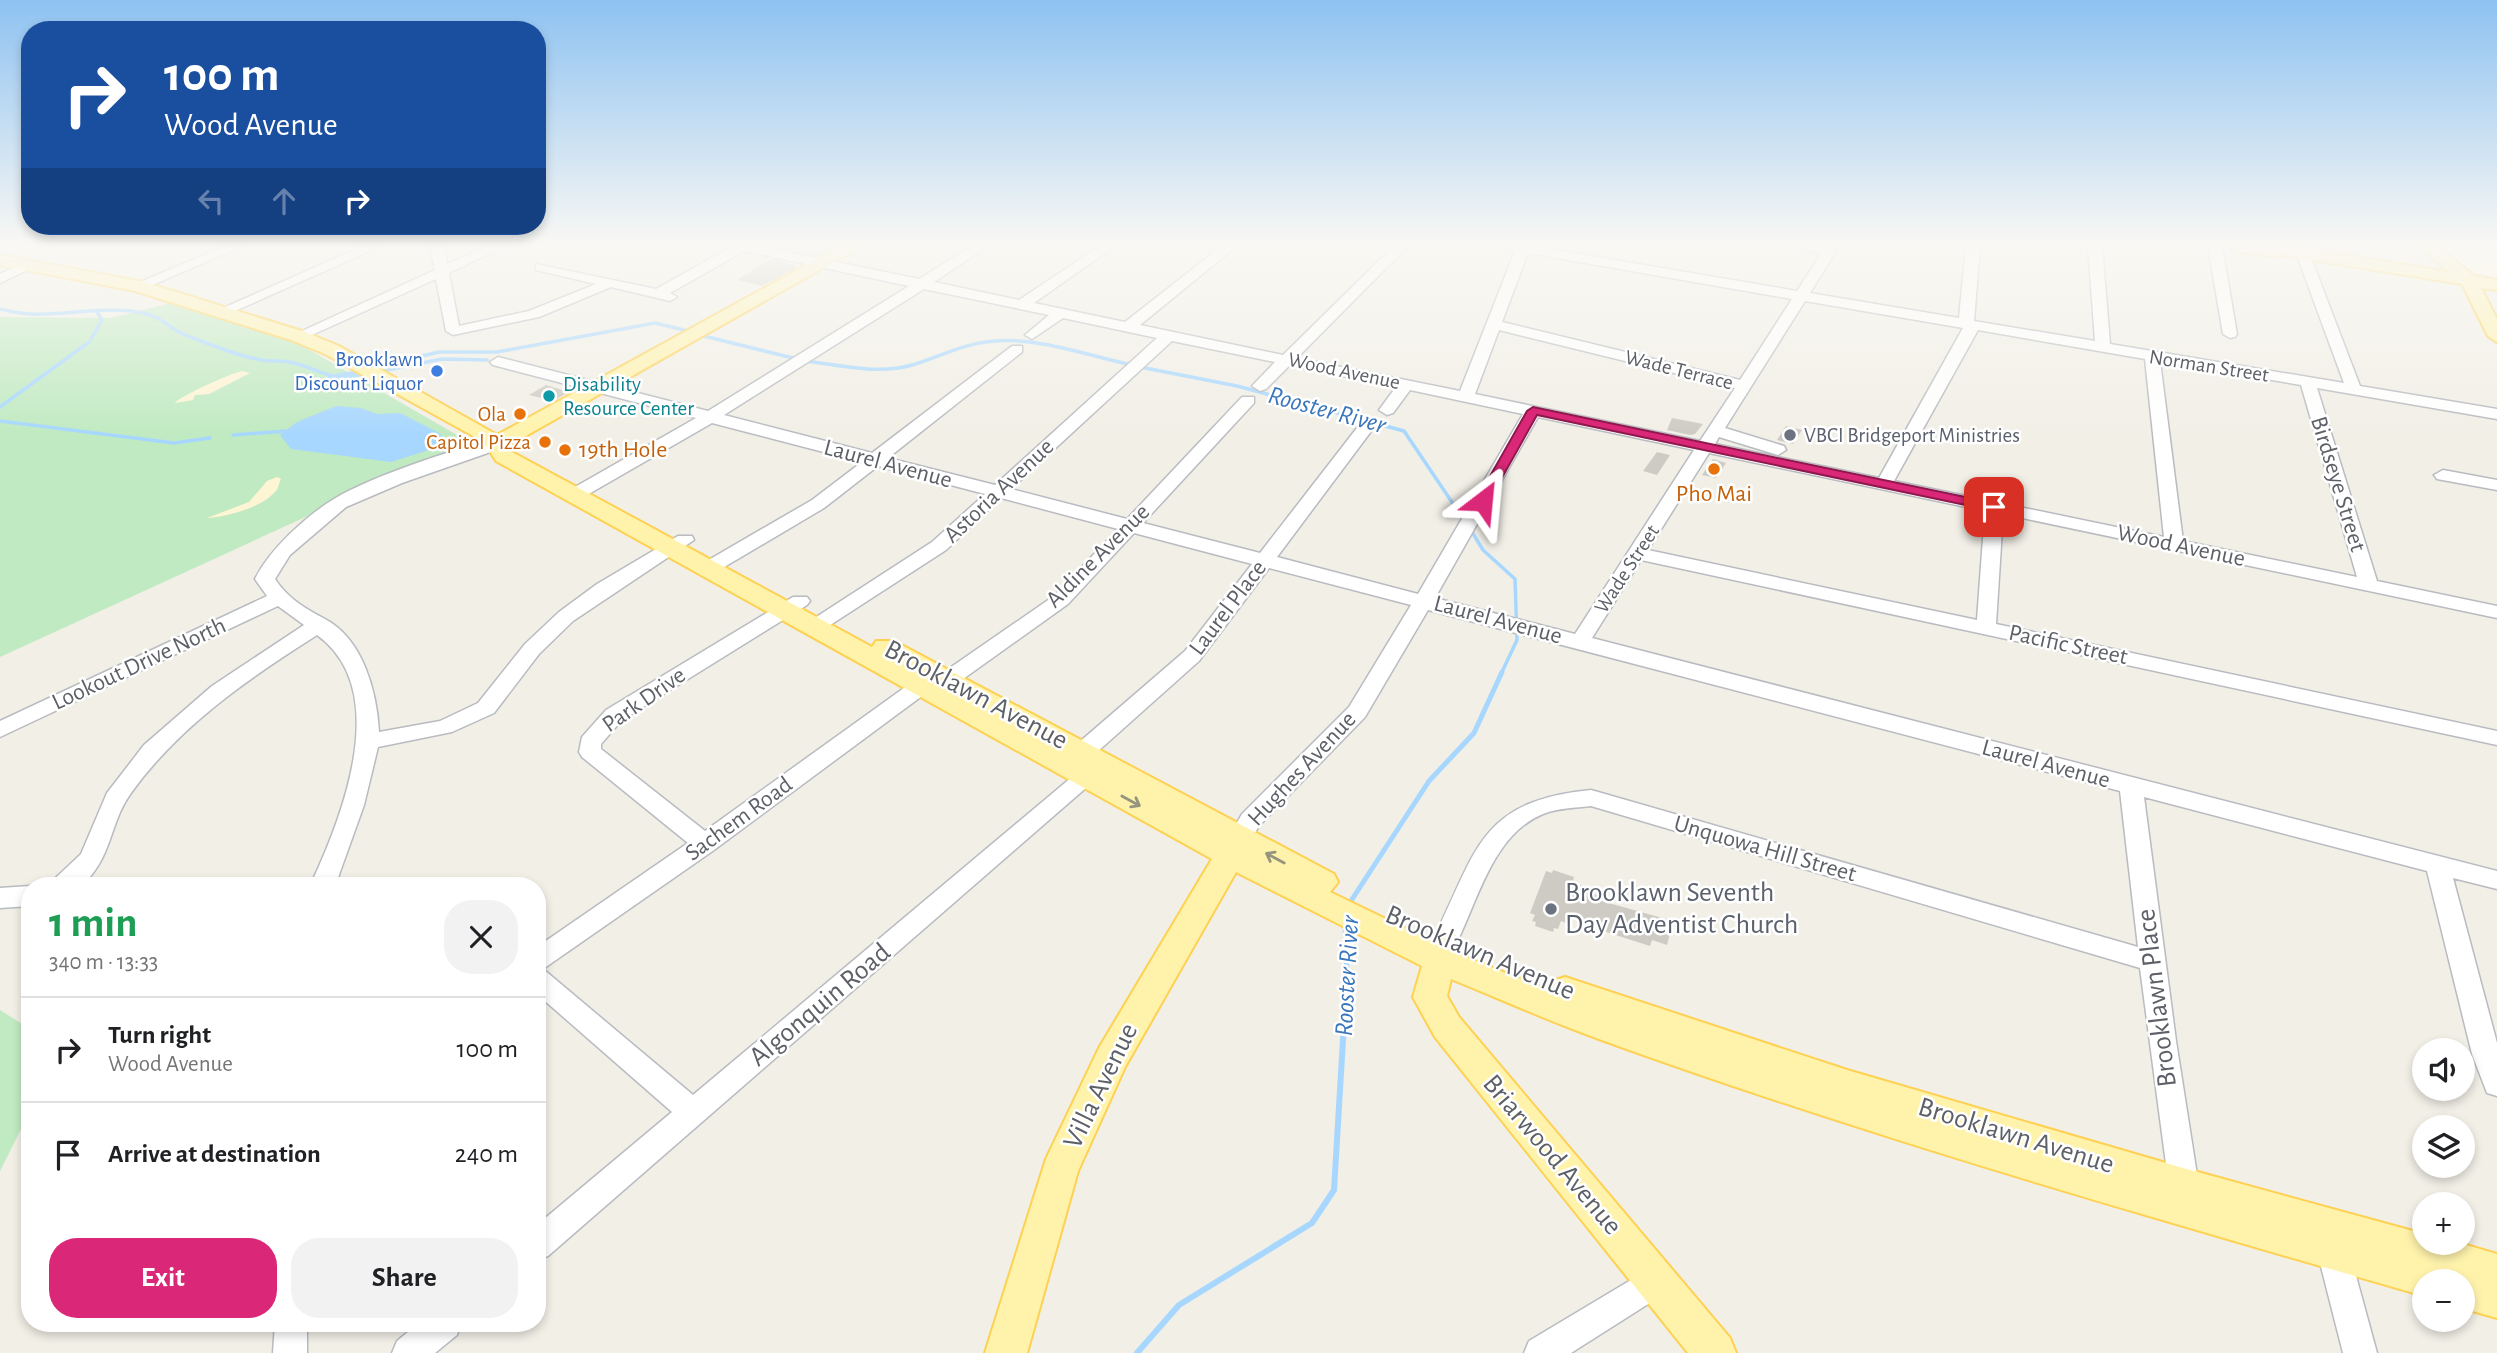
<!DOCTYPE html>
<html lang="en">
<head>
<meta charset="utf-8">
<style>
  body { margin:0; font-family:"Alegreya Sans",sans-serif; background:#f2f2f2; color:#202124; height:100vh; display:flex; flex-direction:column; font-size:26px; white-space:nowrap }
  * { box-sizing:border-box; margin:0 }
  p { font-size:23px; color:#757577 }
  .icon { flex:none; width:38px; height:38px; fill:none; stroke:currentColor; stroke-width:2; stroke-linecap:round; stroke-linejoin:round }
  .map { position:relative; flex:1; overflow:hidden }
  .drawer { position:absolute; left:21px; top:877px; width:525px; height:455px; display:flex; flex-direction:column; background:#fff; border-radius:28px; box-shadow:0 4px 10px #0003 }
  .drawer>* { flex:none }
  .banner { position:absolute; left:21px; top:21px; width:525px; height:214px; border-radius:28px; box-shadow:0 4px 10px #0003; background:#1a4fa0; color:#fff; overflow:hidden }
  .controls { position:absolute; left:2412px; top:1038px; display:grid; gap:14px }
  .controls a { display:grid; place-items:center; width:63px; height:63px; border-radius:50%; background:#fff; box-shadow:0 4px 10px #0003; font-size:35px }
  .pin { position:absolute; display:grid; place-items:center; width:60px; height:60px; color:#fff; margin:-30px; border-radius:14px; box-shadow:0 4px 10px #0006 }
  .me { position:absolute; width:77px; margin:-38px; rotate:29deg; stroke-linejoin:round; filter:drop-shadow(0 0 5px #0008) }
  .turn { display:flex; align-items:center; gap:24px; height:147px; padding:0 28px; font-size:32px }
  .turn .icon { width:91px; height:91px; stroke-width:2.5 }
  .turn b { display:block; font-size:49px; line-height:60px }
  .lanes { display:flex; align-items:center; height:66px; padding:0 28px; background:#0003; justify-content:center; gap:35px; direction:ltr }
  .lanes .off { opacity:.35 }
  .round { display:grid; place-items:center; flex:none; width:74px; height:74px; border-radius:28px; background:#f2f2f2 }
  .headline { display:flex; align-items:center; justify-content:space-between; height:119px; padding:0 28px }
  h1 { font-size:42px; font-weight:600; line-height:52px; color:#1e9e55 }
  .cta { display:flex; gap:14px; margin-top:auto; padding:14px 28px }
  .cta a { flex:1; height:80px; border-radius:28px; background:#db2777; color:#fff; font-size:28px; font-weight:600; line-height:80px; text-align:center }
  .cta a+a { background:#f2f2f2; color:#202124 }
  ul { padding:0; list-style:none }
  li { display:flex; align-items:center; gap:21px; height:105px; padding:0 28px; border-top:2px solid #e0e0e0 }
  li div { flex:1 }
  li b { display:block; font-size:26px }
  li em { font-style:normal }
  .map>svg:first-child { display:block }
</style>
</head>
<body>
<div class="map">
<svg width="2497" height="1353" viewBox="0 0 2497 1353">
  <rect width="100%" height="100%" fill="#f1efe6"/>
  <path fill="#fff8dc" d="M2434 246H2497V277L2475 273Z"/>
  <path fill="#c0eac1" d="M176 302 289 338 457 435 465 443 449 455 344 495 312 514 0 657V317L110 318Z
    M0 1010 30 1029V1111L0 1171Z"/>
  <path fill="#fef5d4" d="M242 371 250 373 209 394 195 395 193 400 175 403C180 396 234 372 242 371Z
    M277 477 281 479C278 485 279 489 274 493 260 508 226 517 207 518L249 502 267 481Z"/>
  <path fill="#a7d7ff" d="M336 406 361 408 377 414 400 413 439 433 448 444 391 462 291 449 280 435 297 422Z"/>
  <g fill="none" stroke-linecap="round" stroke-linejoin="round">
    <path stroke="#a7d7ff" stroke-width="3.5" d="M0 309C47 323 97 303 143 313 161 316 170 329 185 335 209 344 237 356 262 360 272 362 283 360 294 363 328 372 326 381 365 374
      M700 335 797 359
      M91 339 102 320 97 312
      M805 361C840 365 877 375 912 365 939 357 965 343 994 341 1039 337 1089 356 1132 365
      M1140 367 1237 386 1404 431 1464 520
      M371 368 439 352H497L655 323 692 332
      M377 372 442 359 487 360
      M329 377 362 371
      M0 407 89 342
      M0 421 174 443 210 438
      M233 435 286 431
      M1469 527 1483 550 1515 579 1517 640 1501 674"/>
    <path stroke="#a7d7ff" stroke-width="5" d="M1349 904 1429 781 1474 733 1502 672
      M1345 923 1347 975"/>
    <path stroke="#a7d7ff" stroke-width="6" d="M1137 1353 1179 1305 1312 1223 1334 1190 1347 973"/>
  </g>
  <path fill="#cecbc4" d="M771 259 795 265 796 268 762 286 737 280Z
    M546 385 569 392 553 401 529 395Z
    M1672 418 1703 424 1695 434 1690 435 1667 430Z
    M1786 426 1802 430 1793 444 1777 440Z
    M1657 452 1670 455 1657 475 1643 471Z
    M1713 459 1726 463 1716 478 1702 475Z
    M1553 870 1574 877 1573 881 1579 885 1595 890 1594 894 1600 896 1598 900 1673 921 1667 945 1652 940 1650 946 1600 930 1602 926 1568 915 1566 923 1561 921 1558 929 1554 928 1553 932 1535 926 1536 922 1532 921 1535 915 1530 913 1546 871 1552 873Z"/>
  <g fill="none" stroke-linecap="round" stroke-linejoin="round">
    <defs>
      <path id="minor" d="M225 246H243L143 289 131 286Z
        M363 246H381L226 315 214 312Z
        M430 246H444L447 264 488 246H505L449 273 459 326 529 311 596 284 536 270V264L656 289 733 246H759L919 279 972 246H988L934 282 1019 300 1100 246H1115L1034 303 1125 322 1222 246H1237L1140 325 1283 355 1394 246H1408L1297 358 1460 391 1515 251 1501 246H1532L1797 291 1821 254 1791 246H1839L1810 293 1959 318 1966 246H1980L1974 321 2095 341 2088 246H2102L2110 344 2344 383 2296 253 2308 250 2360 386 2497 409V419L2317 388 2377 581 2497 606V618L2003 514 1996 624 2497 731V745L1641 560 1592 638 2497 871V889L2453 878 2497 1043V1096L2487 1093 2472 1054 2427 871 2144 797 2176 1041 2200 1194 2196 1204 2185 1208 2174 1204 2170 1194 2140 968 1591 806C1575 808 1558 808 1543 814 1491 835 1477 905 1453 950L1444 953 1435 950 1431 943C1477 854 1476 801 1591 790L2138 947 2120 791 1428 610 1365 717 1259 826 1248 844 1240 847 1232 844 1228 838 1242 814 1349 707 1411 605 1269 568 1199 661 1078 769H1062L1059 763 1062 757 1185 651 1252 564 1134 533 1068 604 942 694 934 696 926 693 714 850 543 969 693 1095 1091 761H1107L1110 767 548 1256 537 1260V1225L672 1112 537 994V947L688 843 582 757 579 752 582 737 606 710 793 597H807L810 601 807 605 622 720 601 744V749L705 831 929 670 936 668 944 672 1054 596 1118 529 1001 498 946 550 821 631H807L804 627 807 623 932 542 985 494 878 466 824 508 714 573H700L697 569 700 565 812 500 862 462 712 423 580 499H568L565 495 568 491 696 418 493 365 490 362 498 357 708 411 909 286 744 251 670 293 677 297 670 301 611 287 539 317 453 335 446 331 436 279 303 339H293L291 336 435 270ZM1528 253 1792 299 1740 380 1502 322ZM924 289 1049 315 1025 335 1032 339 1063 318 1157 338 995 485 888 458 1022 352V346H1012L872 453 724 415ZM1805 301 1963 328 1879 478 1715 444 1719 437 1778 455 1786 450 1784 446 1725 428ZM1499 330 1735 388 1700 441 1475 394ZM1978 330 2145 359 2164 537 1894 481ZM1172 341 1275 362 1252 386 1260 391 1266 389 1290 365 1396 387 1379 410 1387 415 1393 413 1410 390 1523 414 1418 594 1277 557 1372 430V424H1360L1260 553 1143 523 1254 403V397H1242L1127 519 1011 489ZM2160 361 2301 385 2357 577 2183 541ZM1538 417 1694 450 1575 634 1435 598ZM1709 453 1985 511 1977 620 1648 550Z
        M2208 246H2222L2237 334 2235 337 2230 338 2223 334Z
        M28 261 40 264 0 283V274Z
        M496 439 504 444 502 448 402 483 346 507 290 555 275 579C287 598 306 609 325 619 363 639 377 692 379 732L440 721 478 703 525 644 559 612 597 584 678 536H692L694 540 573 621 539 654 494 713 452 732 378 747 364 805 335 886H310C342 818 393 690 317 635 248 679 180 725 131 793 109 823 113 858 81 886H47L81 854 107 793 144 745 212 686 304 625 278 606 0 737V721L267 596 255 579C269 550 306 516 334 499 370 477 454 449 496 439Z
        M2443 470 2497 480V490L2437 479 2434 475Z
        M30 886V906L0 908V888Z
        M2331 1228 2342 1232 2347 1243 2377 1353H2343L2315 1243 2320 1232Z
        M1656 1265 1667 1270 1672 1281 1667 1292 1571 1353H1524L1529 1341Z
        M275 1323H307V1353H273Z
        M419 1323H461L457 1335 435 1353H392L397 1341Z"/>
      <path id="major" d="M841 246H862L508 446 512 452 872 647 876 641H894L1334 874 1338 882 1330 892 1429 940 1433 934 1444 930 1455 934 1460 943V955L1549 990 1553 981 1565 977 1847 1070 2183 1168 2424 1234V1242H2456L2497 1254V1318L2462 1308V1281H2424V1296C2148 1216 1869 1137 1599 1039 1549 1021 1500 999 1451 979L1447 996 1459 1017 1730 1338 1736 1353H1688L1435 1037 1413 997 1422 966 1236 872 1125 1067 1078 1171 1027 1353H985L1046 1159 1099 1048 1212 859 496 461 488 448 475 437 325 354 291 340 135 291 0 265V255L144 282 305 332 339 346 497 435Z
        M2227 246H2290L2449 272 2418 246H2437L2474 276 2497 280V290L2481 288 2497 319V342L2488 336 2462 284 2282 255 2276 257 2235 251Z"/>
    </defs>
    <use href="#minor" stroke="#b8bbc0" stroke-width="3"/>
    <use href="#major" stroke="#fed152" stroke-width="4"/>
    <use href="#minor" fill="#fff" fill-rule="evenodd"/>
    <use href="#major" fill="#fff3ac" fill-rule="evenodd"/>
  </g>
  <defs><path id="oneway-shaft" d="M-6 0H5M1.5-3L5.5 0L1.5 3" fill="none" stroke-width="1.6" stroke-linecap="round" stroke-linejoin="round" transform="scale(1.75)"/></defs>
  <g stroke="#96947f">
    <use href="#oneway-shaft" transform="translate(1131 801) rotate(29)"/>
    <use href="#oneway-shaft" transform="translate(1275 858) rotate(-152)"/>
  </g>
  <linearGradient id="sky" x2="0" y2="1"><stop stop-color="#8ec2f1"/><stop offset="0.56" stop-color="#f9f8f4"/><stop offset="1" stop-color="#f9f8f4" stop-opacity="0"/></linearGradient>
  <rect width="2497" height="436" fill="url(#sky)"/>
  <path fill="#db2777" stroke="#8e194d" stroke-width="2" d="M1533 407 1994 503 2000 507 1994 511 1537 415 1489 501 1478 504 1476 501 1527 411Z"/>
  <circle fill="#3f7fe0" stroke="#fff" stroke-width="2.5" cx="437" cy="371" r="7"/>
  <circle fill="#0f9aa8" stroke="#fff" stroke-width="2.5" cx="549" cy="396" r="7"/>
  <g fill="#e8710a" stroke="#fff" stroke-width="2.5">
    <circle cx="520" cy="414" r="7"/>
    <circle cx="545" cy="442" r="7"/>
    <circle cx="565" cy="450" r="7"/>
    <circle cx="1714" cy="469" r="7"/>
  </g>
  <g fill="#6b7280" stroke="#fff" stroke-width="2.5">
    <circle cx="1790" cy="435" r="7"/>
    <circle cx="1551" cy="909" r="7"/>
  </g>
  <g text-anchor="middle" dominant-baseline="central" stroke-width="5" stroke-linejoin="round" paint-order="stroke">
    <g font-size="21" fill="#366cbe" stroke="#fff" text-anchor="end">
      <text x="423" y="359">Brooklawn<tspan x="423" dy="24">Discount Liquor</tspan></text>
    </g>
    <g font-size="21" fill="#5d6167" stroke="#fff">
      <text transform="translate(2209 366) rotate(9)">Norman Street</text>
      <text transform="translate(1679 370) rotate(14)">Wade Terrace</text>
      <text transform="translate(1344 371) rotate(12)">Wood Avenue</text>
      <text transform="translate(1627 569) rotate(-57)">Wade Street</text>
    </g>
    <g font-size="21" fill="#0d838f" stroke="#fff" text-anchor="start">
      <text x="563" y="384">Disability<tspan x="563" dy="24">Resource Center</tspan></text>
    </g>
    <g font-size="21" fill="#c56008" stroke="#fff" text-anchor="end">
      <text x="506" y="414">Ola</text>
      <text x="531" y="442">Capitol Pizza</text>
    </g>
    <g font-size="21" fill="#5b616d" stroke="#fff" text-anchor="start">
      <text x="1804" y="435">VBCI Bridgeport Ministries</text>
    </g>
    <g font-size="24" fill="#c56008" stroke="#fff" text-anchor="start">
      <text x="579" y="450">19th Hole</text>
      <text x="1714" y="494" text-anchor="middle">Pho Mai</text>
    </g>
    <g font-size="24" fill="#5d6167" stroke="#fff">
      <text transform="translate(888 464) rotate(15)">Laurel Avenue</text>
      <text transform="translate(2338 484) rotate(73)">Birdseye Street</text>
      <text transform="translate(999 491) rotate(-43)">Astoria Avenue</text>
      <text transform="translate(2181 546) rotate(12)">Wood Avenue</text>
      <text transform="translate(1098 556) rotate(-45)">Aldine Avenue</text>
      <text transform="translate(1228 608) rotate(-53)">Laurel Place</text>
      <text transform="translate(1498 620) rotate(15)">Laurel Avenue</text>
      <text transform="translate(2068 645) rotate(12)">Pacific Street</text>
      <text transform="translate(139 664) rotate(-25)">Lookout Drive North</text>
      <text transform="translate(644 700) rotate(-35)">Park Drive</text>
      <text transform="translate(2046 764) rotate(15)">Laurel Avenue</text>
      <text transform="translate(1302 769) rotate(-47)">Hughes Avenue</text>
      <text transform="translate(739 819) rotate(-36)">Sachem Road</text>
      <text transform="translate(1765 849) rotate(16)">Unquowa Hill Street</text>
    </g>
    <g font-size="26" font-style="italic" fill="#3a76bb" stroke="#fff">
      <text transform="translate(1327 410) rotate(15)">Rooster River</text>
      <text transform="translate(1347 976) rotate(-87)">Rooster River</text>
    </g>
    <g font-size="28" fill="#5d6167" stroke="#fff">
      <text transform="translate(976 695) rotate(28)">Brooklawn Avenue</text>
      <text transform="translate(1480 953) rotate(23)">Brooklawn Avenue</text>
      <text transform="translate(2157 998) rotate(-97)">Brooklawn Place</text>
      <text transform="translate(820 1005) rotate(-40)">Algonquin Road</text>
      <text transform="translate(1101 1086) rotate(-64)">Villa Avenue</text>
      <text transform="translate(2016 1136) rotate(17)">Brooklawn Avenue</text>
      <text transform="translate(1552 1155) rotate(50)">Briarwood Avenue</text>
    </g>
    <g font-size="28" fill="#5b616d" stroke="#fff" text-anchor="start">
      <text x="1565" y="893">Brooklawn Seventh<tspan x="1565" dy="32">Day Adventist Church</tspan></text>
    </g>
  </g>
</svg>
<div class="controls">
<a><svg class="icon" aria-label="sound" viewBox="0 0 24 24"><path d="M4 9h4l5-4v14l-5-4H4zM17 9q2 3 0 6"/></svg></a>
<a><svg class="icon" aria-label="layers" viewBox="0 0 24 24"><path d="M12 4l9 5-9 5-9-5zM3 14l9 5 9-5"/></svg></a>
<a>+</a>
<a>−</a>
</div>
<div class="pin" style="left:1994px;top:507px;background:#d93025"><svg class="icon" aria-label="arrive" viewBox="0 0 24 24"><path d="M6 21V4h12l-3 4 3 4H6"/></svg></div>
<svg class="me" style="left:1483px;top:501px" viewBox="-20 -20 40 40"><path d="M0-17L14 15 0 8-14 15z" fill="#db2777" stroke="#fff" stroke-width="4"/></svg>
<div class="banner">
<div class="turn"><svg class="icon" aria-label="right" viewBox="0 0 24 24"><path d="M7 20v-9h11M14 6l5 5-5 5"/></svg><div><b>100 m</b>Wood Avenue</div></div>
<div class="lanes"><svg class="icon off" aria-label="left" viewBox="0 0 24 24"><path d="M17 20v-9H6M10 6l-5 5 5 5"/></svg><svg class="icon off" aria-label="ahead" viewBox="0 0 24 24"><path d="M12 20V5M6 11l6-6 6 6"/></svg><svg class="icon" aria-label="right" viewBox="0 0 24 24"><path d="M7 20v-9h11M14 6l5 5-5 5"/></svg></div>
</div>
<section class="drawer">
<div class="headline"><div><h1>1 min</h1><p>340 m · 13:33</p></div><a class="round"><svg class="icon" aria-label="close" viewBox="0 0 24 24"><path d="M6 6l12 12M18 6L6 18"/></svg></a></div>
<ul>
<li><svg class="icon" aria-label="right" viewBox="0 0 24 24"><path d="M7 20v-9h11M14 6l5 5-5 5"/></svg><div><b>Turn right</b><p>Wood Avenue</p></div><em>100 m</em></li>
<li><svg class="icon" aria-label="arrive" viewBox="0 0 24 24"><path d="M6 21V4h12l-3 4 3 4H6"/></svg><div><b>Arrive at destination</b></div><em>240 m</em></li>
</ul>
<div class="cta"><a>Exit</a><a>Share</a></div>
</section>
</div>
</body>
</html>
